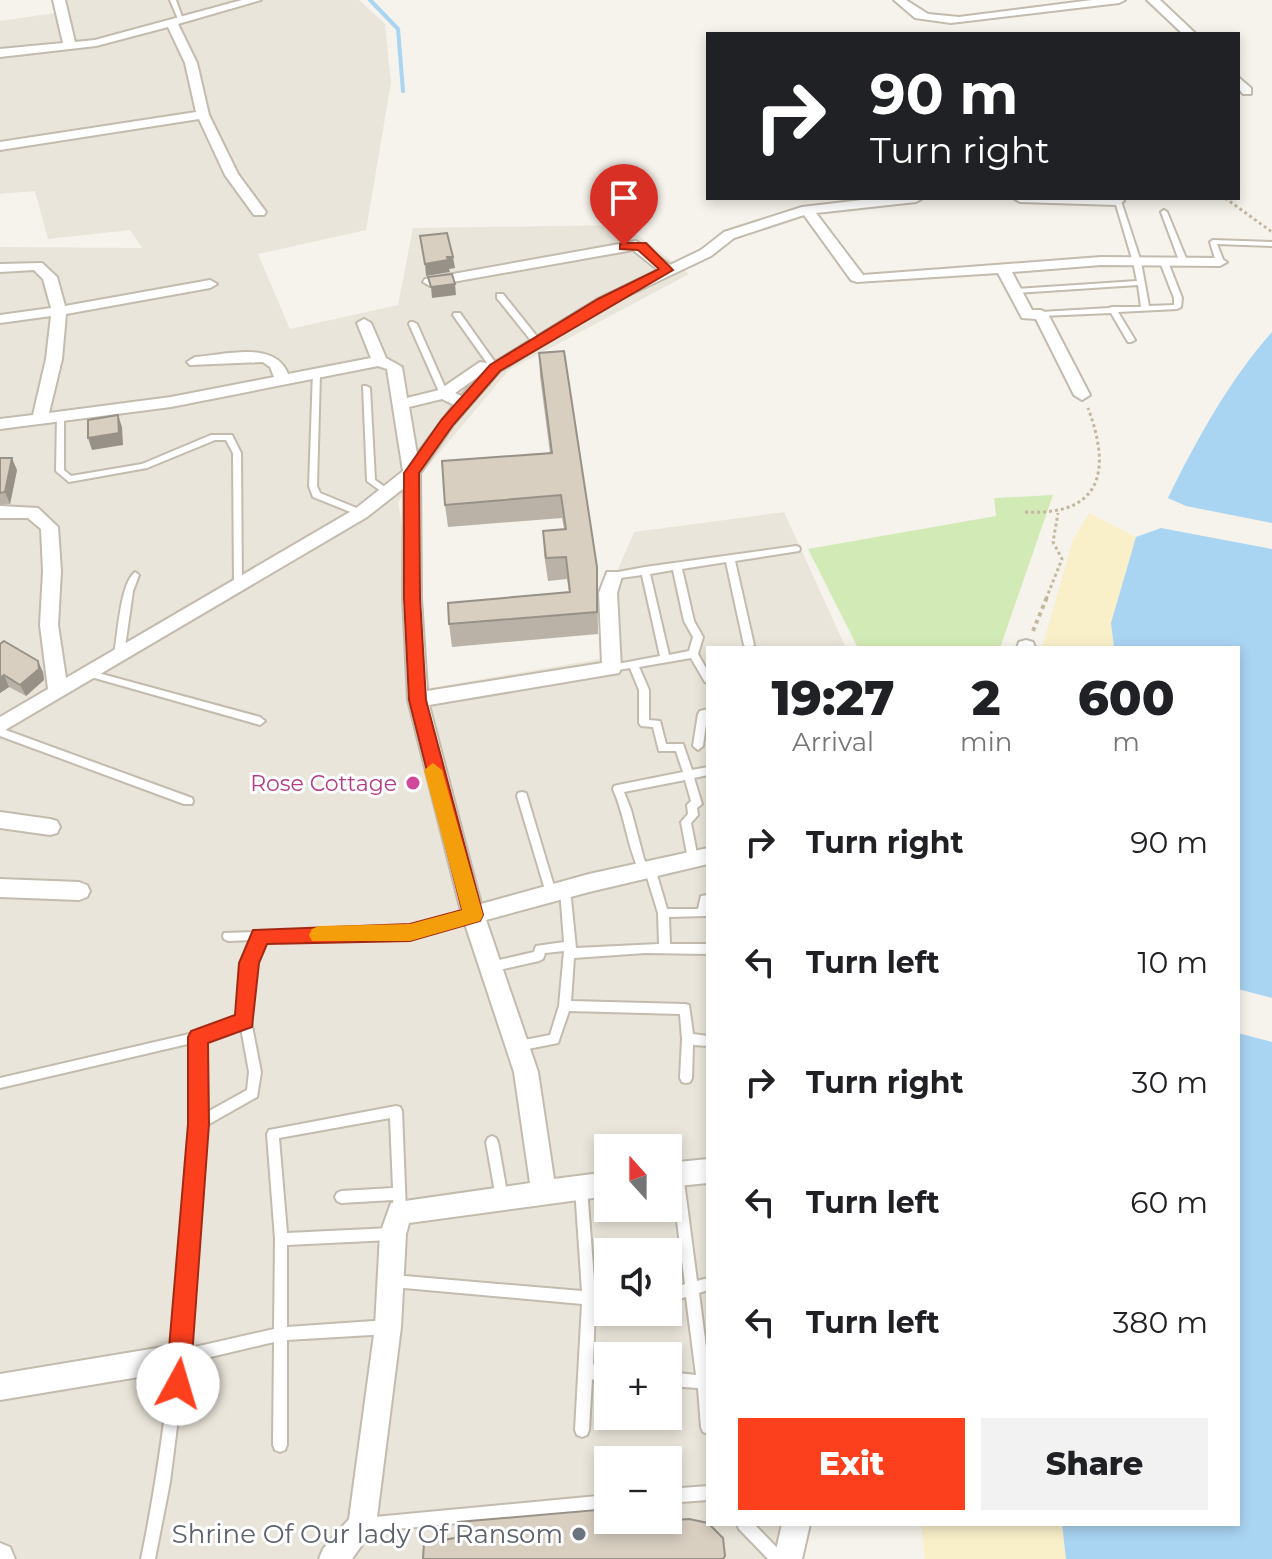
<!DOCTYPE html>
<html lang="en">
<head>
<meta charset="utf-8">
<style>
  body { margin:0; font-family:Montserrat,sans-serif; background:#f2f2f2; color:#202124; height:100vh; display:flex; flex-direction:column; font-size:30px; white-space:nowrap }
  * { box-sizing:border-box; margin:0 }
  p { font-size:26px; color:#757577 }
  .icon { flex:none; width:44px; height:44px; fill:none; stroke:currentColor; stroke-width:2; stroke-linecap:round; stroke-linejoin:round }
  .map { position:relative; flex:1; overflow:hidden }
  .details { position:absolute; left:706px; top:646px; width:534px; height:880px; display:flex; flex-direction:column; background:#fff; border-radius:0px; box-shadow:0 4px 12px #0003 }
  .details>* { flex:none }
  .guide { position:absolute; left:706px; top:32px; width:534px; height:168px; border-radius:0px; box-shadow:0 4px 12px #0003; background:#202124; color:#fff; overflow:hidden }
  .needle { width:52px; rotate:339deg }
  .controls { position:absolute; left:594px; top:1134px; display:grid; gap:16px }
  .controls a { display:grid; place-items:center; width:88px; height:88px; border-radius:0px; background:#fff; box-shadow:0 4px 12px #0003; font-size:40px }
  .pin { position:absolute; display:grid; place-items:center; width:68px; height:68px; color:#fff; margin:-82px -34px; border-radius:50% 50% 50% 0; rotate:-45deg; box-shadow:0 0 8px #0007 }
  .pin .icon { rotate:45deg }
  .me { position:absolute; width:88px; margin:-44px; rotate:6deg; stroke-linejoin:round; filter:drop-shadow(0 0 6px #0008) }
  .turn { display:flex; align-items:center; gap:28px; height:168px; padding:0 32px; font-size:36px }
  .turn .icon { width:104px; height:104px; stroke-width:2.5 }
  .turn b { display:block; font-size:56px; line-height:68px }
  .eta { display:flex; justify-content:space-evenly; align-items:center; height:136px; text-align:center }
  .eta b { font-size:48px; font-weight:800; line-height:56px }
  .action { display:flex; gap:16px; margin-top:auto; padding:16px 32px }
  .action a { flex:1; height:92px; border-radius:0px; background:#fc3f1d; color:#fff; font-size:32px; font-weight:800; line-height:92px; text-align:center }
  .action a+a { background:#f2f2f2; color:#202124 }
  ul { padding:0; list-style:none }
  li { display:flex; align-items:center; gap:24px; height:120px; padding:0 32px }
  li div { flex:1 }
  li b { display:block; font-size:30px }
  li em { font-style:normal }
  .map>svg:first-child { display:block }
</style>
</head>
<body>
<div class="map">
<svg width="1272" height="1559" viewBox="0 0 1272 1559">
  <rect width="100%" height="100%" fill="#f6f3ec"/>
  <path fill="#eae5da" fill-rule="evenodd" d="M52 0H359L385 24 391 83 366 230 258 254 290 329 398 305 413 228 624 225 689 274 509 370 398 502 430 688 600 659 608 593 634 532 784 512 846 648H708V1524H796L789 1559H0V247L142 248 130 230 48 239 35 191 0 194V21L55 13ZM608 1148H668V1208H608ZM608 1252H668V1312H608ZM608 1356H668V1416H608ZM608 1460H668V1520H608Z"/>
  <path fill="#d2eab5" d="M1053 495 1000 648H858L808 549 996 516 994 498Z"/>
  <path fill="#f9efc9" d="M1089 513 1136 537 1111 623 1114 648H1042L1073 540Z
    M921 1524H1062L1066 1559H925Z"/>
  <path fill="#a9d4f2" d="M1272 332V523L1186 506 1168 498C1197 439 1228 382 1272 332Z
    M1161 528 1272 549V998L1238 989V648H1114L1111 623 1136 537Z
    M1238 1033 1272 1042V1559H1066L1062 1524H1238Z"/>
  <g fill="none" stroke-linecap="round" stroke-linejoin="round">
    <path stroke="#a9d4f2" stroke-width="4" d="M370 0 398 29 403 91"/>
    <defs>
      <path id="service" d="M170 0H176L183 20 178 19Z
        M1114 198H1120L1141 262 1149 306 1174 305V298L1160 262 1162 261 1168 262 1182 298 1181 307 1177 309 1118 312 1135 340 1131 342H1128L1111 313 1041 316 1037 314 1041 312 1109 308 1112 307H1141L1138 285 1015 293 1011 291 1015 289 1137 281 1133 262Z
        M1164 210 1167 212 1188 263 1187 265 1180 263 1161 212Z
        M1213 240 1272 242V246L1217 244 1224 262 1220 264 1216 262 1210 242Z
        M497 294H503L539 339V343H533L497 298Z
        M454 313H460L499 368 498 370H492L453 315Z
        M410 322H413L417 324 448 394 447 396H444L440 394 409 324Z
        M313 371H319L320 373 317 486 320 493 364 511V515H358L313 497 309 486Z
        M363 386H366L370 388 375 480 389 490V494L386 495 367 481Z
        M57 415H60L64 417V470L71 476 142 464 211 435H232L241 453 242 588 241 590H235L234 588 233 453 226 440H215L147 468 69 482 56 471Z
        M796 546 799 547 800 549 799 551 735 561 754 645 750 648 746 647 744 645 726 562 682 569 694 621 703 637 698 654 708 672V683L705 682 691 658 639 667 649 690V720L660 721 666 744H683L692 770 708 767V775L694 778 702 804 697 808 698 815 691 823 698 859 697 862H689L688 859 681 822 688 814 687 805 691 801 685 780 624 792 631 810 644 859 647 865H654L655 868 667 909H698L701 896 708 895 707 916 669 917 670 944H708V954L645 953 574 958 571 1001 685 1004 689 1005 693 1034 708 1036V1046L693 1045 692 1078 690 1082 686 1083 682 1082 680 1078 682 1039 680 1014 569 1011 558 1043 518 1051 514 1050 512 1046 514 1042 550 1035 559 1006 564 951 545 953 543 959 539 961 490 972 486 970 484 967 486 964 490 962 534 952 536 946 564 942 560 889 561 886 565 885 569 886 570 889 576 948 659 944 658 913 646 874 640 873C627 846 625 816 613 789L614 786 618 785 683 772 676 751H659L653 727 641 726 639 723V690L630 668 612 671 607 668 612 665 660 656 642 575 613 579 609 576 613 573 645 567ZM673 570 684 621 693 637 689 651 669 655 650 574Z
        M135 572 139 575 133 591 124 654 119 657 114 654C118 634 120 584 135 572Z
        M87 670 260 717 265 721 260 725 84 675 82 673 84 671Z
        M708 709 703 746 698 750 693 746 698 714 700 711Z
        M0 728 192 798 193 801 192 804H184L0 736Z
        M522 792 526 793 527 796 556 893 555 896 551 897 547 896 546 893 517 796 518 793Z
        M473 910 477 912 478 915 477 918 410 937 264 940 255 963 251 1021 261 1072 257 1097 202 1128 194 1251 186 1349 274 1329 275 1239 267 1134 269 1130 396 1106 400 1107 402 1111 406 1212 404 1216 400 1218 396 1216 393 1200 341 1203 337 1201 335 1197 337 1193 341 1191 393 1188 390 1118 279 1138 287 1233 391 1228 395 1230 397 1234 395 1238 391 1240 287 1245V1327L388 1320 393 1322 395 1327 393 1332 388 1334 287 1340V1445L285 1450 280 1452 275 1450 273 1445 274 1342 185 1363 170 1482 155 1559H141C161 1463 172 1367 180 1269 186 1194 191 1119 192 1043L0 1088V1078L198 1032 240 1018 243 963 253 940 228 941 224 939 223 936 224 933 410 927ZM241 1028 249 1072 247 1090 202 1115 204 1040Z
        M492 1136 496 1138 498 1142 508 1198 506 1202 502 1204 498 1202 496 1198 486 1142 488 1138Z
        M677 1168 681 1170 683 1174 697 1281 708 1278V1290L699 1293 708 1362V1434L703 1432 701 1427 698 1388 668 1386V1372L696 1375 686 1297 668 1302V1290L685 1284 671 1174 673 1170Z
        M581 1182 585 1184 587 1188 595 1292 608 1295V1307L595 1305 593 1364 603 1371 608 1369V1383L602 1385 592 1379 589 1430 587 1435 582 1437 577 1435 575 1430 582 1304 393 1287 388 1286 387 1281 388 1276 393 1275 582 1291 575 1188 577 1184Z
        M708 1486V1500L668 1503V1489Z
        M608 1495V1509L364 1532 359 1530 357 1525 359 1520 364 1518Z
        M737 1524H754L783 1554 785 1559H768L739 1529Z"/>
      <path id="minor" d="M53 0H65L75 42 95 40 242 0H261L178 24 197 63 209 115 238 174 266 212 264 215H254L225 175 199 119 0 150V142L196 112 185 63 168 27 96 46 0 57V49L63 43Z
        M894 0H906L928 14 959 17 1092 0H1125L1119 3 951 23 915 18Z
        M1147 0H1160L1196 34H1183Z
        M1238 77 1251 88V94H1243L1238 88Z
        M879 198H923L916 202 816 213 863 275 1101 257 1220 258 1227 262 1220 266 1101 265 1012 272 1032 310H1041L1048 314 1090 395 1082 400 1074 395 1036 319 1022 318 998 273 857 282 851 280 804 215 734 238 711 256 608 305 500 371 453 425 420 473 421 598 427 691 602 663 599 593 607 572H619L622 576 617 593 621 668 619 673 429 705 481 904 589 874 708 848V864L589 892 486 920 538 1072 554 1179 608 1172V1196L409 1223 406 1234 401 1327 376 1525 352 1559H319L323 1549 349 1519 375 1327 380 1234 391 1203 530 1183 514 1072 462 915 408 700 403 598 404 488 367 517 0 733V717L48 689 40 625 43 571 41 529 28 518H0V506L38 508 58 527 61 571 58 625 66 678 355 509 403 471 387 369 378 366 171 407 0 429V419L33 415 46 359 51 316 0 323V315L51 308 43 279 34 270 0 272V264L42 263 57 277 65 306 210 280 217 284 210 288 66 314 62 359 49 413 171 397 274 377 270 367 263 362 190 365 187 362 195 357C225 355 275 340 288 374L371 358 357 323 364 319 371 323 386 358 402 367 407 398 439 390 480 362 492 364 598 299 658 270 633 250 430 286 423 282 425 279 636 241 670 265 701 250 724 232 802 207ZM479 376 461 396 455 393ZM442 399 454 405 417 454 409 407Z
        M1013 198H1121L1124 201 1117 205 1020 202Z
        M1026 640 1033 642 1035 648H1017L1019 642Z
        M0 812 50 819 57 821 60 827 57 833 50 835 0 828Z
        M0 879 79 882 87 885 90 891 87 897 79 900 0 897Z
        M708 1159V1183L668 1187V1163Z
        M181 1344 190 1348 194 1357 190 1366 181 1370 0 1400V1374Z
        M782 1524H810L802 1559H774Z
        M0 1543 10 1547 15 1559H0Z"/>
    </defs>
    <use href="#service" stroke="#c2bbae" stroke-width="4"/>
    <use href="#minor" stroke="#c2bbae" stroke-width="4"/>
    <path stroke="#c4b79f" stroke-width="3" stroke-dasharray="3 3" stroke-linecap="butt" d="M1225 198 1272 232
      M1025 512C1101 516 1112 472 1088 408
      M1046 599 1062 559 1053 542 1058 513"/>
    <path stroke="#c4b79f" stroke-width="4" stroke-dasharray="4 4" stroke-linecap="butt" d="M1033 631 1047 597"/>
    <use href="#service" fill="#fff" fill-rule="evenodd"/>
    <use href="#minor" fill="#fff" fill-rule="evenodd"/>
  </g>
  <path fill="#bab2a6" d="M539 353 597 567 598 634 452 647 449 624 569 592 567 579 548 581 544 554 543 531 564 529 562 518 448 527 445 505 550 453 540 376Z
    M0 458 17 470 10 504 0 505Z
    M0 644 43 672 44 680 26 696 9 687 0 693Z"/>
  <path fill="#979187" d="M447 257H453L455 268 449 269 450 272 426 276 425 264Z
    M455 284 456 295 432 298 431 287Z
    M118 415 122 427 123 445 92 450 88 438Z
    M12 458 17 470 10 504 5 492Z
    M38 661 43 672 44 680 26 696 20 685Z
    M4 675 9 687 0 693V678Z"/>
  <path fill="#d8cfc1" stroke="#979187" stroke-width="2" d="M447 233 453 257H447L448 260 425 264 420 236Z
    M452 274 455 284 431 287 428 277Z
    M564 351 597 567V612L449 624 448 603 570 592 566 557 546 558 543 531 566 529 561 495 445 505 442 461 552 453 539 353Z
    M118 415 119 433 88 438V420Z
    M0 458H12L5 492 0 493Z
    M4 641 38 661 39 669 20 685 4 675 0 678V644Z
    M608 1509V1520H638V1522L689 1519 708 1523 723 1538 725 1556 723 1559H423L424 1543 455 1538 458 1522Z"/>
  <path fill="#fc3f1d" stroke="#a42913" stroke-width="2" d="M624 243H646L673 270 500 371 453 425 419 473 420 598 426 700 483 915 480 921 410 941 267 944 259 963 252 1027 208 1043 209 1124 190 1384 186 1393 178 1396 169 1393 166 1384 188 1124V1037L191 1031 235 1015 239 963 253 930 410 924 462 910 409 700 404 598V473L442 419 490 365 598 299 659 269 638 250 620 249V244Z"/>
  <path fill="#f59e0b" d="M433 763 442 770 483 915 480 921 410 941H312L309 935 312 929 319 926 410 924 462 910 424 770Z"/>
  <circle fill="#d1479c" stroke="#fff" stroke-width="3" cx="413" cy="783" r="8"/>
  <circle fill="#6b7280" stroke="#fff" stroke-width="3" cx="579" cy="1534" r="8"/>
  <g text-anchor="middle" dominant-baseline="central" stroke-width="6" stroke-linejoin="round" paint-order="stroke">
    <g font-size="22" fill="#b23c85" stroke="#fff" text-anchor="end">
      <text x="397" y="783">Rose Cottage</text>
    </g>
    <g font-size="26" fill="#5b616d" stroke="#fff" text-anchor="end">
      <text x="563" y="1534">Shrine Of Our lady Of Ransom</text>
    </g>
  </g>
</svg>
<div class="controls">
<a><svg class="needle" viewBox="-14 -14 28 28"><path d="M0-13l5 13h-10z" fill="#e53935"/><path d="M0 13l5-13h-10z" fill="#757577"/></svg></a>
<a><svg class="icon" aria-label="sound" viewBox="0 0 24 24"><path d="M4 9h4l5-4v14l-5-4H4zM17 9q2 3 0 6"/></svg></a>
<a>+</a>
<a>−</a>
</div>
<div class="pin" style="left:624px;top:246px;background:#d93025"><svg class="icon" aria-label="arrive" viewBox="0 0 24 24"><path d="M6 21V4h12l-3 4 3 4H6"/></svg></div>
<svg class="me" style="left:178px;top:1384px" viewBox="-20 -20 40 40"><circle r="19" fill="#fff"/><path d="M0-13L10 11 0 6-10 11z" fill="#fc3f1d"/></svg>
<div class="guide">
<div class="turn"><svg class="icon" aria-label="right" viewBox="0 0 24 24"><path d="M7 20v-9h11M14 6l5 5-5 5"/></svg><div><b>90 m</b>Turn right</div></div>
</div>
<section class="details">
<div class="eta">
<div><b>19:27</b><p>Arrival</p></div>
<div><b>2</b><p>min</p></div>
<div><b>600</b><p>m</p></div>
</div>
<ul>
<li><svg class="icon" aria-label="right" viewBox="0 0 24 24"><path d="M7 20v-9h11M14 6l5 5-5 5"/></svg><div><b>Turn right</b></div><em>90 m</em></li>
<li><svg class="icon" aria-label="left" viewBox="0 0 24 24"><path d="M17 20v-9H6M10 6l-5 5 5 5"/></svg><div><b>Turn left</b></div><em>10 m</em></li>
<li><svg class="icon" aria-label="right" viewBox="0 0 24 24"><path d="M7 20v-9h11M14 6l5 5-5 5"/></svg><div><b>Turn right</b></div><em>30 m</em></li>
<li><svg class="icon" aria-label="left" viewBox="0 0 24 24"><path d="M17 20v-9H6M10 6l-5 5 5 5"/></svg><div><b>Turn left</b></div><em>60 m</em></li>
<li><svg class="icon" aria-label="left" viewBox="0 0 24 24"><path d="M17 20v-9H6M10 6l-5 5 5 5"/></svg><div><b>Turn left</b></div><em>380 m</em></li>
</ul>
<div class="action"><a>Exit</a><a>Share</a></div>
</section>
</div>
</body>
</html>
